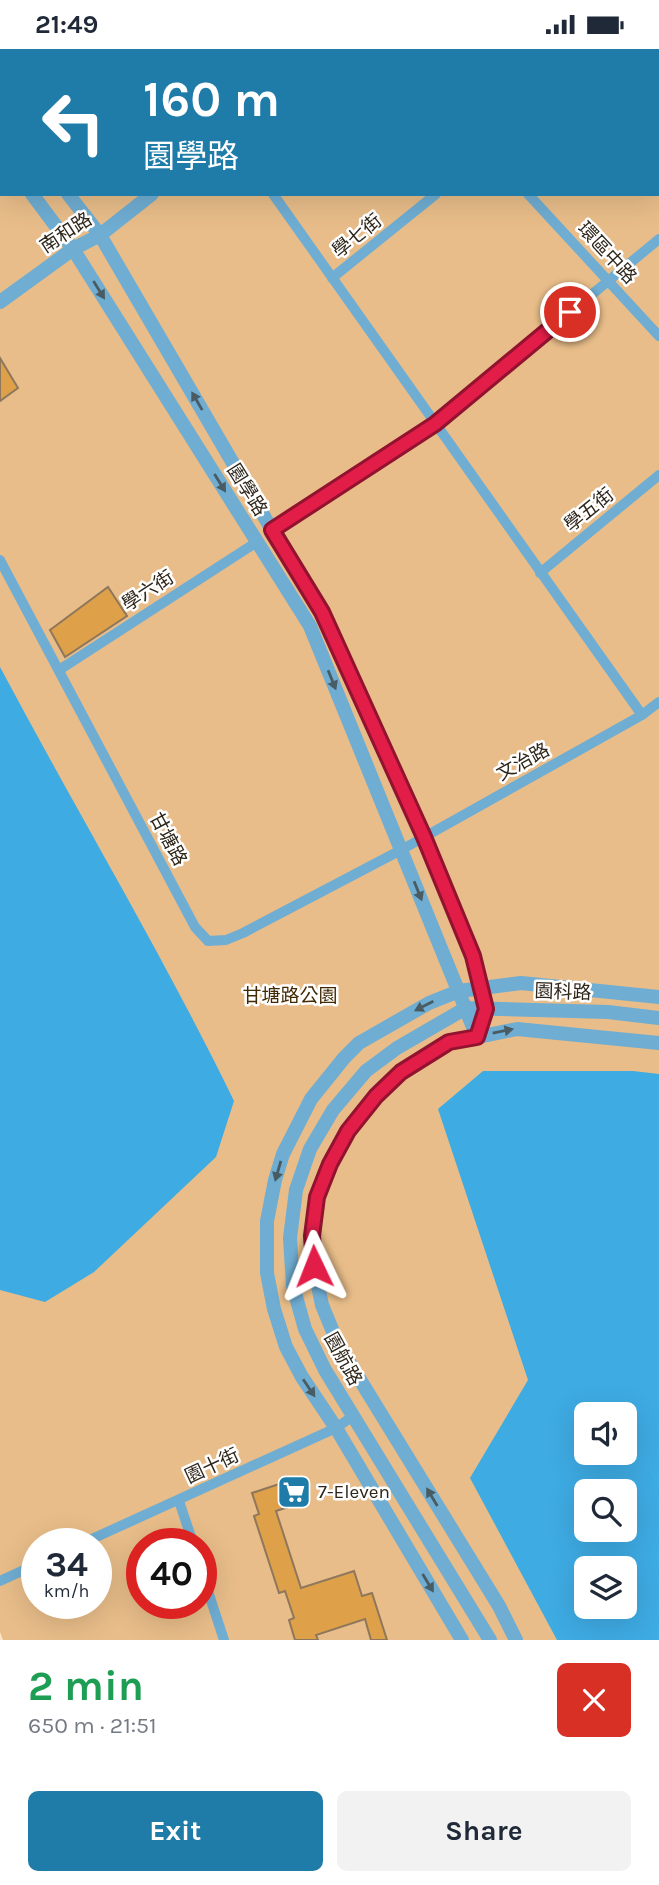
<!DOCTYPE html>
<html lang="en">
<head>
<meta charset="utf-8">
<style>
  body { margin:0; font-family:Karla,"Noto Sans TC",sans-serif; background:#f2f2f3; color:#1f2937; height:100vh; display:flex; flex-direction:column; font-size:26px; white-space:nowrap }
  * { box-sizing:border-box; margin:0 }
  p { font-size:23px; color:#747a83 }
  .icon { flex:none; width:38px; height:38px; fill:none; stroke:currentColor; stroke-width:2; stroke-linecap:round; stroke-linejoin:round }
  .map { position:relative; height:1591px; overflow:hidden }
  .panel { display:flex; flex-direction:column; background:#fff; flex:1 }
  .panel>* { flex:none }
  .top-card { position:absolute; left:0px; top:0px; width:660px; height:147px; box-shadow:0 7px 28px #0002; background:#1f7ca9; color:#fff; overflow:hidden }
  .tools { position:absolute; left:574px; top:1353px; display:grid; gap:14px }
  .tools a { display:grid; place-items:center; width:63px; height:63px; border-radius:10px; background:#fff; box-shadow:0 7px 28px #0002; font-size:35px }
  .speed { position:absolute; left:21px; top:1479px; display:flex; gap:14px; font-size:35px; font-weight:700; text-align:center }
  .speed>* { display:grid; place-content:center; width:91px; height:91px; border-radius:50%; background:#fff; box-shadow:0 7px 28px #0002; line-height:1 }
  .speed small { font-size:18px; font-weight:400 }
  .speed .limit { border:10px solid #d22; background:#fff; color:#111 }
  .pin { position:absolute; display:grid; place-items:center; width:60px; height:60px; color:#fff; margin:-30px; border:4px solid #fff; border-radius:50%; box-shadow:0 2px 7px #0007 }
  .me { position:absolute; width:77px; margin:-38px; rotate:358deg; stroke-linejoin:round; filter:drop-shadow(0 0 5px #0008) }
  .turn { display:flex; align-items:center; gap:24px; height:147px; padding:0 28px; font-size:32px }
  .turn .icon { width:91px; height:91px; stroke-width:2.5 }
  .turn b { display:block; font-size:49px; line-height:60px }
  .round { display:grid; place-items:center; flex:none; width:74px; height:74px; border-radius:10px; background:#f2f2f3 }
  .overview { display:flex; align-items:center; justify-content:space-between; height:119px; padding:0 28px }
  h1 { font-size:42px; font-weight:700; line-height:52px; color:#1e9e55 }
  .action { display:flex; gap:14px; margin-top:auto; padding:14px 28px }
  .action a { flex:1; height:80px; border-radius:10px; background:#1f7ca9; color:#fff; font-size:28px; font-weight:700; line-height:80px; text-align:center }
  .action a+a { background:#f2f2f3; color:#1f2937 }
  .status { display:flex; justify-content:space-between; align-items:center; height:49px; padding:0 35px; background:#fff; direction:ltr }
  .status svg { height:19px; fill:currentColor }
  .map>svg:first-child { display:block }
</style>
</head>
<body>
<div class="status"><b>21:49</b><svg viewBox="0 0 49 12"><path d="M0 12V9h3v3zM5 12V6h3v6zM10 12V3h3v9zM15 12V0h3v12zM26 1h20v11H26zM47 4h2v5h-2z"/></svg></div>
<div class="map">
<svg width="659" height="1591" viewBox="0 0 659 1591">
  <rect width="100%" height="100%" fill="#ffe5c6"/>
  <path fill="#e8bd89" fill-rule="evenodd" d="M0 0H659V1591H3L0 1583ZM2 2H658V145H2ZM586 1365H625V1404H586ZM586 1442H625V1480H586ZM37 1494H96V1554H37ZM142 1494H201V1554H142ZM586 1519H625V1558H586Z"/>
  <path fill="#3eabe3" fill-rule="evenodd" d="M0 618C77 763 162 904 234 1052L216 1108 94 1223 45 1253 0 1241Z
    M483 1022H633L659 1025V1591H557L470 1429 528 1331 438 1060ZM586 1365H625V1404H586ZM586 1442H625V1480H586ZM586 1519H625V1558H586Z"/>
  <path fill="#dfa04a" stroke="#8e775b" stroke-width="2" d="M0 309 18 339 0 352Z
    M108 538 127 567 65 608 50 581Z
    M297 1429 304 1453 276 1462 301 1539 354 1522 362 1547 372 1544 387 1591H371L365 1570 316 1586 318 1591H295L289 1571 294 1569 285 1542 279 1544 254 1467 259 1465 252 1444Z"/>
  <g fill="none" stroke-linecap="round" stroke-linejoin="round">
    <path stroke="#6fadd2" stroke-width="10" d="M168 0 169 2
      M393 0 395 2
      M613 2 615 0
      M273 145 642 666
      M528 145 659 287
      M332 229 436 145
      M272 481 435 375 659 190
      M0 511 195 878 208 892 226 891 243 884 401 801 642 666 659 653
      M540 524 659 426
      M59 621 257 493
      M179 1452 193 1494
      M83 1494 336 1379 353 1367
      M201 1521 224 1591
      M0 1532 37 1515"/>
    <path stroke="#6fadd2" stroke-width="14" d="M343 2 345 0
      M0 59 2 61
      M0 103 2 106
      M32 145 73 200 310 577 477 988
      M68 145 100 186 272 481 322 563 424 788 473 907 486 960 477 988
      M0 253 73 200 100 186 152 145
      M462 1591 336 1379 302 1328 286 1298 274 1260 267 1224V1172L275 1131 283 1105 311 1050 344 1009 359 994 429 954 459 942 521 934 659 948
      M490 1591 325 1321 305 1280 293 1237 290 1189 296 1141 310 1100 333 1061 366 1022 397 999 466 959 608 963 659 969
      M516 1591 499 1557 338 1295 322 1256 314 1217 312 1187 317 1148 330 1115 348 1081 376 1047 402 1023 449 994 517 980 659 994"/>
  </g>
  <defs><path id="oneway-solid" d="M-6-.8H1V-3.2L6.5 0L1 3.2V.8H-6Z" transform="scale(1.75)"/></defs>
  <g fill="#495c64">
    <use href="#oneway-solid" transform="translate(99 241) rotate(58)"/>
    <use href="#oneway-solid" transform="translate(197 352) rotate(-120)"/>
    <use href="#oneway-solid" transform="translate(220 434) rotate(58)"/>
    <use href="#oneway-solid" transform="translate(332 631) rotate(68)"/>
    <use href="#oneway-solid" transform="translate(418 842) rotate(68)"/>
    <use href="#oneway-solid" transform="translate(424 957) rotate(153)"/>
    <use href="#oneway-solid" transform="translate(503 982) rotate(-11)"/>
    <use href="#oneway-solid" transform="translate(278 1122) rotate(106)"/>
    <use href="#oneway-solid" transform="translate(309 1339) rotate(56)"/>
    <use href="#oneway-solid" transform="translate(432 1448) rotate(-121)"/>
    <use href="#oneway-solid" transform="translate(428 1534) rotate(59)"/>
  </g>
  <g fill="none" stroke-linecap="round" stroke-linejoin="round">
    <defs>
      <path id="route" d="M314 1217 312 1187 317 1148 330 1115 348 1082 376 1047 401 1023 449 993 477 988 486 960 473 907 424 788 322 563 272 481 435 375 570 263"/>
    </defs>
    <use href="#route" stroke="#92132f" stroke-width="18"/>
    <use href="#route" stroke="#e11d48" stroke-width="12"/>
  </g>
  <defs>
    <symbol id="supermarket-square" viewBox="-11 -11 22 22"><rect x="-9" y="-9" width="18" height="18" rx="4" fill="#1f7ca9" stroke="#fff"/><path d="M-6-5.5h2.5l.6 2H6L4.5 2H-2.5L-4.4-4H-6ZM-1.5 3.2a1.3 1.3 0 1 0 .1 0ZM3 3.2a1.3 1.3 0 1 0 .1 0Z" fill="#fff"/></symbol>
  </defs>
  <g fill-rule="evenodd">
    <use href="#supermarket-square" x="275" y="1424" width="38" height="38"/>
  </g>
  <g text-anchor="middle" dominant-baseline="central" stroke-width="5" stroke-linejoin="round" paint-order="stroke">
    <g font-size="19" fill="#2f261a" stroke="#fff">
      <text transform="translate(66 184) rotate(-33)">南和路</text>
      <text transform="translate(357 187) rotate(-39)">學七街</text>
      <text transform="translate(607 204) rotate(47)">環區中路</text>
      <text transform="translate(247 441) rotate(58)">園學路</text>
      <text transform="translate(589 461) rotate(-39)">學五街</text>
      <text transform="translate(148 542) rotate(-33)">學六街</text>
      <text transform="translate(523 713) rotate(-29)">文治路</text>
      <text transform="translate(168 790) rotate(62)">甘塘路</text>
      <text transform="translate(563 943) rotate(2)">園科路</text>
      <text transform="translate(343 1310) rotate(61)">園航路</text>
      <text transform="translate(212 1417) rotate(-25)">園十街</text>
    </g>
    <g font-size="19" fill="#422903" stroke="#fff">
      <text x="290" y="947">甘塘路公園</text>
    </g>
    <g font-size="19" fill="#2f261a" stroke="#fff" text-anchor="start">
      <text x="318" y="1443">7-Eleven</text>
    </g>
  </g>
</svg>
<div class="tools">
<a><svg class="icon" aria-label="sound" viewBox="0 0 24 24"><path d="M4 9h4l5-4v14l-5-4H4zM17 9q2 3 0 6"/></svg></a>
<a><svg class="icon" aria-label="search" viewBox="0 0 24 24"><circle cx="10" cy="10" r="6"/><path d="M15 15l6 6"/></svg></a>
<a><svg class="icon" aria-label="layers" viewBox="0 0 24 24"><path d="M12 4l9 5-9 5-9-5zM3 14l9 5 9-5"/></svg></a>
</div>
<div class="speed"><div>34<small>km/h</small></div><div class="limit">40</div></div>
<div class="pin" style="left:570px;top:263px;background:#d93025"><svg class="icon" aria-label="arrive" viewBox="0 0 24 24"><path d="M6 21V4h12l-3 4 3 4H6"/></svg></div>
<svg class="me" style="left:314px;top:1217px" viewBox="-20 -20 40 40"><path d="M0-17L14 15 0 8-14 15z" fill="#e11d48" stroke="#fff" stroke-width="4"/></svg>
<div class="top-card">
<div class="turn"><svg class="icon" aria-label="left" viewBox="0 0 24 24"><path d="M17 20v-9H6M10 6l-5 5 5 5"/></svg><div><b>160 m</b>園學路</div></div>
</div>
</div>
<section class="panel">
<div class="overview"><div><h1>2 min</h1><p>650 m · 21:51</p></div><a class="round" style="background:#d93025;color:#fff"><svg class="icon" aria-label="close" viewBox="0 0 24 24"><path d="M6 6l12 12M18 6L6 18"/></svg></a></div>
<div class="action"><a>Exit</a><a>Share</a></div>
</section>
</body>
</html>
